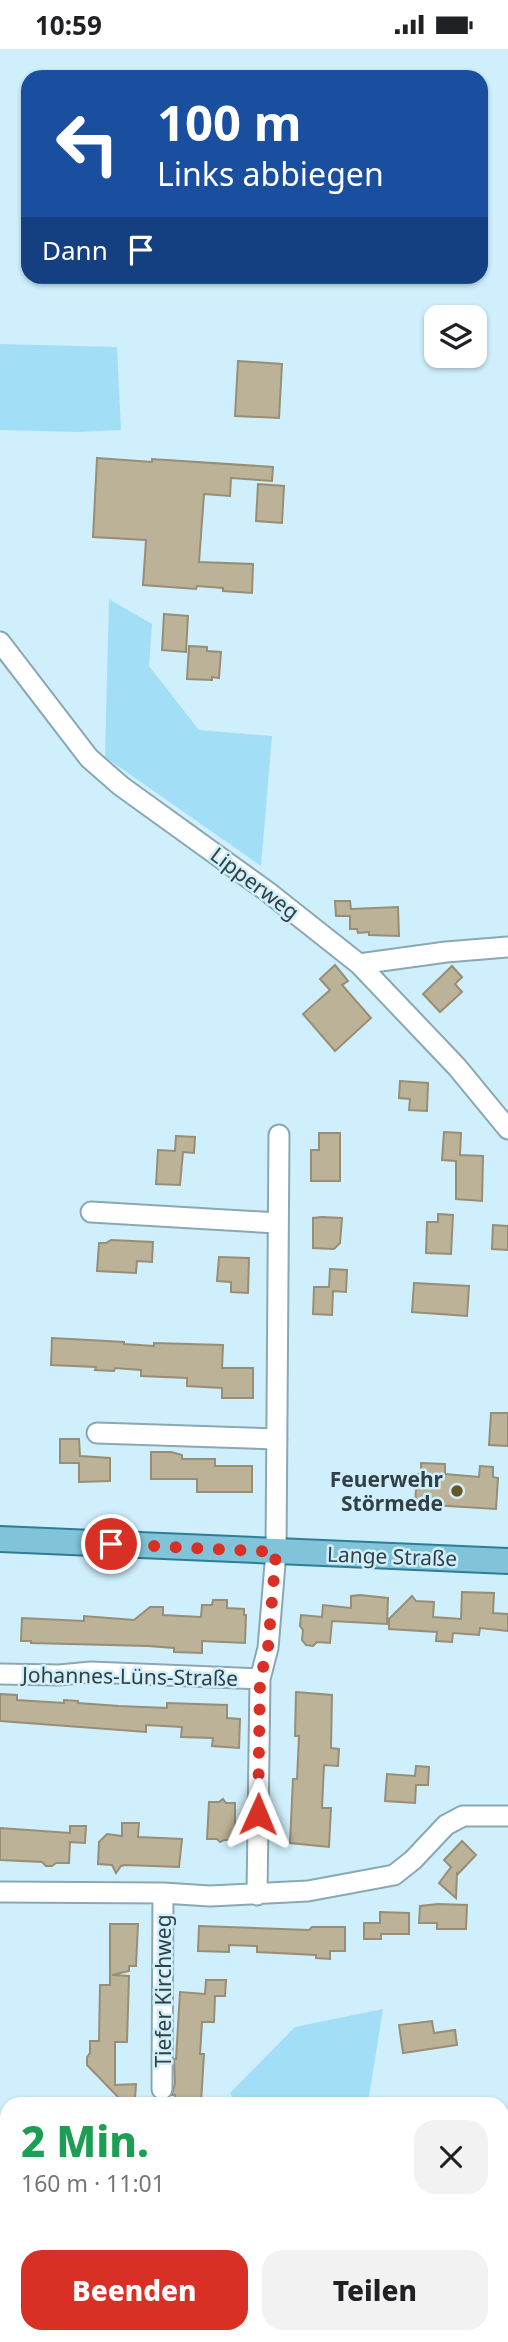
<!DOCTYPE html>
<html lang="de">
<head>
<meta charset="utf-8">
<style>
  body { margin:0; font-family:"Noto Sans",sans-serif; background:#f2f2f2; color:#202124; height:100vh; display:flex; flex-direction:column; font-size:26px; white-space:nowrap }
  * { box-sizing:border-box; margin:0 }
  p { font-size:23px; color:#757577 }
  .icon { flex:none; width:38px; height:38px; fill:none; stroke:currentColor; stroke-width:2; stroke-linecap:round; stroke-linejoin:round }
  .map { position:relative; flex:1; overflow:hidden }
  .side { position:absolute; left:0px; top:2048px; width:509px; height:247px; display:flex; flex-direction:column; background:#fff; border-radius:21px 21px 0 0; box-shadow:0 2px 5px #0004 }
  .side>* { flex:none }
  .guide { position:absolute; left:21px; top:21px; width:467px; height:214px; border-radius:21px; box-shadow:0 2px 5px #0004; background:#1a4fa0; color:#fff; overflow:hidden }
  .buttons { position:absolute; left:424px; top:256px; display:grid; gap:14px }
  .buttons a { display:grid; place-items:center; width:63px; height:63px; border-radius:14px; background:#fff; box-shadow:0 2px 5px #0004; font-size:35px }
  .pin { position:absolute; display:grid; place-items:center; width:60px; height:60px; color:#fff; margin:-30px; border:4px solid #fff; border-radius:50%; box-shadow:0 2px 7px #0007 }
  .me { position:absolute; width:77px; margin:-38px; rotate:1deg; stroke-linejoin:round; filter:drop-shadow(0 0 5px #0008) }
  .turn { display:flex; align-items:center; gap:24px; height:147px; padding:0 21px; font-size:32px }
  .turn .icon { width:91px; height:91px; stroke-width:2.5 }
  .turn b { display:block; font-size:49px; line-height:60px }
  .then { display:flex; align-items:center; height:66px; padding:0 21px; background:#0003; gap:14px; font-size:26px }
  .round { display:grid; place-items:center; flex:none; width:74px; height:74px; border-radius:21px; background:#f2f2f2 }
  .head { display:flex; align-items:center; justify-content:space-between; height:119px; padding:0 21px }
  h1 { font-size:42px; font-weight:800; line-height:52px; color:#1e9e55 }
  .cta { display:flex; gap:14px; margin-top:auto; padding:14px 21px }
  .cta a { flex:1; height:80px; border-radius:21px; background:#d93025; color:#fff; font-size:28px; font-weight:800; line-height:80px; text-align:center }
  .cta a+a { background:#f2f2f2; color:#202124 }
  .status { display:flex; justify-content:space-between; align-items:center; height:49px; padding:0 35px; background:#fff; direction:ltr }
  .status svg { height:19px; fill:currentColor }
  .map>svg:first-child { display:block }
</style>
</head>
<body>
<div class="status"><b>10:59</b><svg viewBox="0 0 49 12"><path d="M0 12V9h3v3zM5 12V6h3v6zM10 12V3h3v9zM15 12V0h3v12zM26 1h20v11H26zM47 4h2v5h-2z"/></svg></div>
<div class="map">
<svg width="508" height="2293" viewBox="0 0 508 2293">
  <rect width="100%" height="100%" fill="#cfeffc"/>
  <path fill="#a2dff6" d="M0 295 117 298 121 381 76 383 0 381Z
    M109 550 152 575 149 617 199 681 272 687 261 817 105 708Z
    M383 1960 368 2054H236L230 2044 295 1978Z"/>
  <path fill="#bcb297" stroke="#988e75" stroke-width="2" d="M238 312 282 315 279 369 235 367Z
    M97 409 152 413V410L273 418 272 432 231 429 230 447 204 445 199 513 253 515 252 544 223 542V539L197 537 196 540 143 536 146 491 93 488Z
    M258 435 284 437 282 474 256 472Z
    M164 565 188 567 186 603 162 601Z
    M189 597 207 598V602L221 603 219 629 212 628V631L187 630Z
    M335 852H350L351 860 398 858 399 887 369 886V883L358 884 357 880H350V867H336Z
    M335 916 348 932 342 936 371 969 335 1002 303 965 330 941 320 930Z
    M452 917 462 928 455 935 462 943 440 963 423 945Z
    M400 1032 428 1034 427 1062 409 1061 410 1050 399 1049Z
    M444 1083 461 1084 460 1106 483 1107 482 1152 456 1150V1112L442 1111Z
    M319 1084H340V1132H311V1101H319Z
    M176 1087 195 1088 194 1104 183 1103 180 1136 156 1135 158 1101 175 1102Z
    M438 1165 453 1166 451 1205 426 1204 427 1173H438Z
    M322 1168 342 1169 340 1194 334 1200 313 1199V1169Z
    M493 1176 508 1177V1201L492 1200Z
    M111 1191 153 1193 152 1213 137 1212 136 1224 97 1222 99 1194H106Z
    M219 1208 249 1209 248 1244 231 1243V1233L217 1232Z
    M330 1220 347 1221 346 1243 333 1242 332 1266 313 1265 314 1238H329Z
    M414 1234 469 1237 467 1267 412 1263Z
    M52 1289 124 1293V1295L154 1297V1294L223 1296 222 1319H253V1349H222V1339L187 1337V1329L141 1327V1321L115 1319 114 1322 95 1321 96 1318 51 1316Z
    M491 1364H508V1397L489 1396Z
    M60 1390H79L80 1407 110 1409V1432L79 1433V1414H60Z
    M151 1403H171L182 1406V1410H215V1417H252V1443H197V1430H151Z
    M421 1414 445 1415V1425L479 1428 480 1417 493 1418V1428L498 1429 496 1460 415 1455 417 1425H421Z
    M462 1543 494 1544 493 1564 508 1565V1582L480 1579 479 1586 453 1584 452 1593 436 1592 437 1583 389 1580V1570L412 1547 416 1552 434 1553 433 1568 461 1570Z
    M360 1546 388 1549 387 1575 332 1572 330 1594 317 1593 313 1597 306 1596 302 1591 303 1581 300 1577 301 1566 322 1568 323 1556 351 1559V1547Z
    M213 1551H227V1559L244 1560V1566H246L245 1594 202 1592V1604L174 1603V1599L148 1597 31 1594V1592H21L22 1569 84 1572V1567L134 1571 150 1558H163V1566L201 1568 202 1556H212Z
    M296 1643 332 1646 331 1699 339 1700 338 1717 324 1716 322 1759H331L329 1798 290 1794 293 1730H297L299 1687H295Z
    M0 1645 17 1646V1651L64 1654V1651L78 1652V1654L119 1657 167 1659V1654L227 1656V1669L240 1670 239 1699 212 1697 213 1689 181 1688 182 1678 146 1676V1683L0 1672Z
    M416 1717 429 1718 428 1736H416L415 1754 385 1752 387 1725 415 1727Z
    M223 1750 226 1754H235V1783L233 1791H224L220 1793 217 1790H207L209 1753H219Z
    M122 1774H139L138 1788 182 1790 179 1818 125 1816 121 1817 116 1824 112 1816 98 1815 99 1793 107 1785 122 1787Z
    M70 1777H86L85 1794 70 1793 69 1814H56L52 1817H46L42 1813 0 1811V1779L70 1784Z
    M462 1792 476 1806 458 1825 457 1823 456 1849 439 1834 451 1818 444 1811Z
    M438 1855 467 1856 466 1880H437V1874H419L420 1857Z
    M380 1863 409 1864V1885H381V1890H364V1874H380Z
    M110 1875H138L136 1917H129V1922L112 1926 129 1927 127 1993H115V2036L136 2035 135 2050H120L87 2016V2008L90 2004V1992H99L100 1936H110Z
    M199 1877 309 1881 312 1878H345V1902H330V1910L316 1909V1906L257 1903V1897L229 1896V1903L198 1902Z
    M206 1931H226L225 1947H215L214 1973H202L200 2005H204L201 2054H174L175 2046H172L175 2034 174 2010H176L180 1943 205 1945Z
    M432 1972 434 1984 455 1981 457 1996 403 2004 399 1976Z"/>
  <g fill="none" stroke-linecap="round" stroke-linejoin="round">
    <defs>
      <path id="minor" d="M0 593 89 709 121 737 268 843 359 915 457 1018 508 1080
        M359 915 446 903 508 898
        M91 1163 277 1174
        M97 1384 277 1390
        M0 1625 59 1626 91 1623 260 1630
        M0 1843 163 1844 210 1847 308 1842 394 1826 413 1811 446 1776 463 1767H508
        M257 1846 260 1630 268 1599 276 1503 279 1086
        M162 2040 163 1844
        M502 2175H508
        M270 2287 271 2293
        M170 2293 185 2287"/>
      <path id="major" d="M0 1490 508 1512"/>
    </defs>
    <use href="#minor" stroke="#8aa8b4" stroke-width="23"/>
    <use href="#major" stroke="#2f7c95" stroke-width="28"/>
    <use href="#minor" stroke="#fff" stroke-width="19"/>
    <use href="#major" stroke="#81c4d9" stroke-width="24"/>
  </g>
  <g fill="none" stroke-linecap="round" stroke-linejoin="round">
    <path stroke="#d93025" stroke-width="12" stroke-dasharray="0 21.6" d="M111 1495 276 1503 268 1599 260 1630 258 1765"/>
  </g>
  <circle fill="#685624" stroke="#cfeffc" stroke-width="2.5" cx="457" cy="1442" r="7"/>
  <g text-anchor="middle" dominant-baseline="central" stroke-width="5" stroke-linejoin="round" paint-order="stroke">
    <g font-size="21" fill="#323f44" stroke="#cfeffc">
      <text transform="translate(255 834) rotate(37)">Lipperweg</text>
      <text transform="translate(392 1507) rotate(2)">Lange Straße</text>
      <text transform="translate(130 1627) rotate(1)">Johannes-Lüns-Straße</text>
      <text transform="translate(163 1942) rotate(-90)">Tiefer Kirchweg</text>
    </g>
    <g font-size="21" font-weight="bold" fill="#323f44" stroke="#cfeffc" text-anchor="end">
      <text x="443" y="1430">Feuerwehr<tspan x="443" dy="24">Störmede</tspan></text>
    </g>
  </g>
</svg>
<div class="buttons">
<a><svg class="icon" aria-label="layers" viewBox="0 0 24 24"><path d="M12 4l9 5-9 5-9-5zM3 14l9 5 9-5"/></svg></a>
</div>
<div class="pin" style="left:111px;top:1495px;background:#d93025"><svg class="icon" aria-label="arrive" viewBox="0 0 24 24"><path d="M6 21V4h12l-3 4 3 4H6"/></svg></div>
<svg class="me" style="left:258px;top:1765px" viewBox="-20 -20 40 40"><path d="M0-17L14 15 0 8-14 15z" fill="#d93025" stroke="#fff" stroke-width="4"/></svg>
<div class="guide">
<div class="turn"><svg class="icon" aria-label="left" viewBox="0 0 24 24"><path d="M17 20v-9H6M10 6l-5 5 5 5"/></svg><div><b>100 m</b>Links abbiegen</div></div>
<div class="then">Dann<svg class="icon" aria-label="arrive" viewBox="0 0 24 24"><path d="M6 21V4h12l-3 4 3 4H6"/></svg></div>
</div>
<section class="side">
<div class="head"><div><h1>2 Min.</h1><p>160 m · 11:01</p></div><a class="round"><svg class="icon" aria-label="close" viewBox="0 0 24 24"><path d="M6 6l12 12M18 6L6 18"/></svg></a></div>
<div class="cta"><a>Beenden</a><a>Teilen</a></div>
</section>
</div>
</body>
</html>
